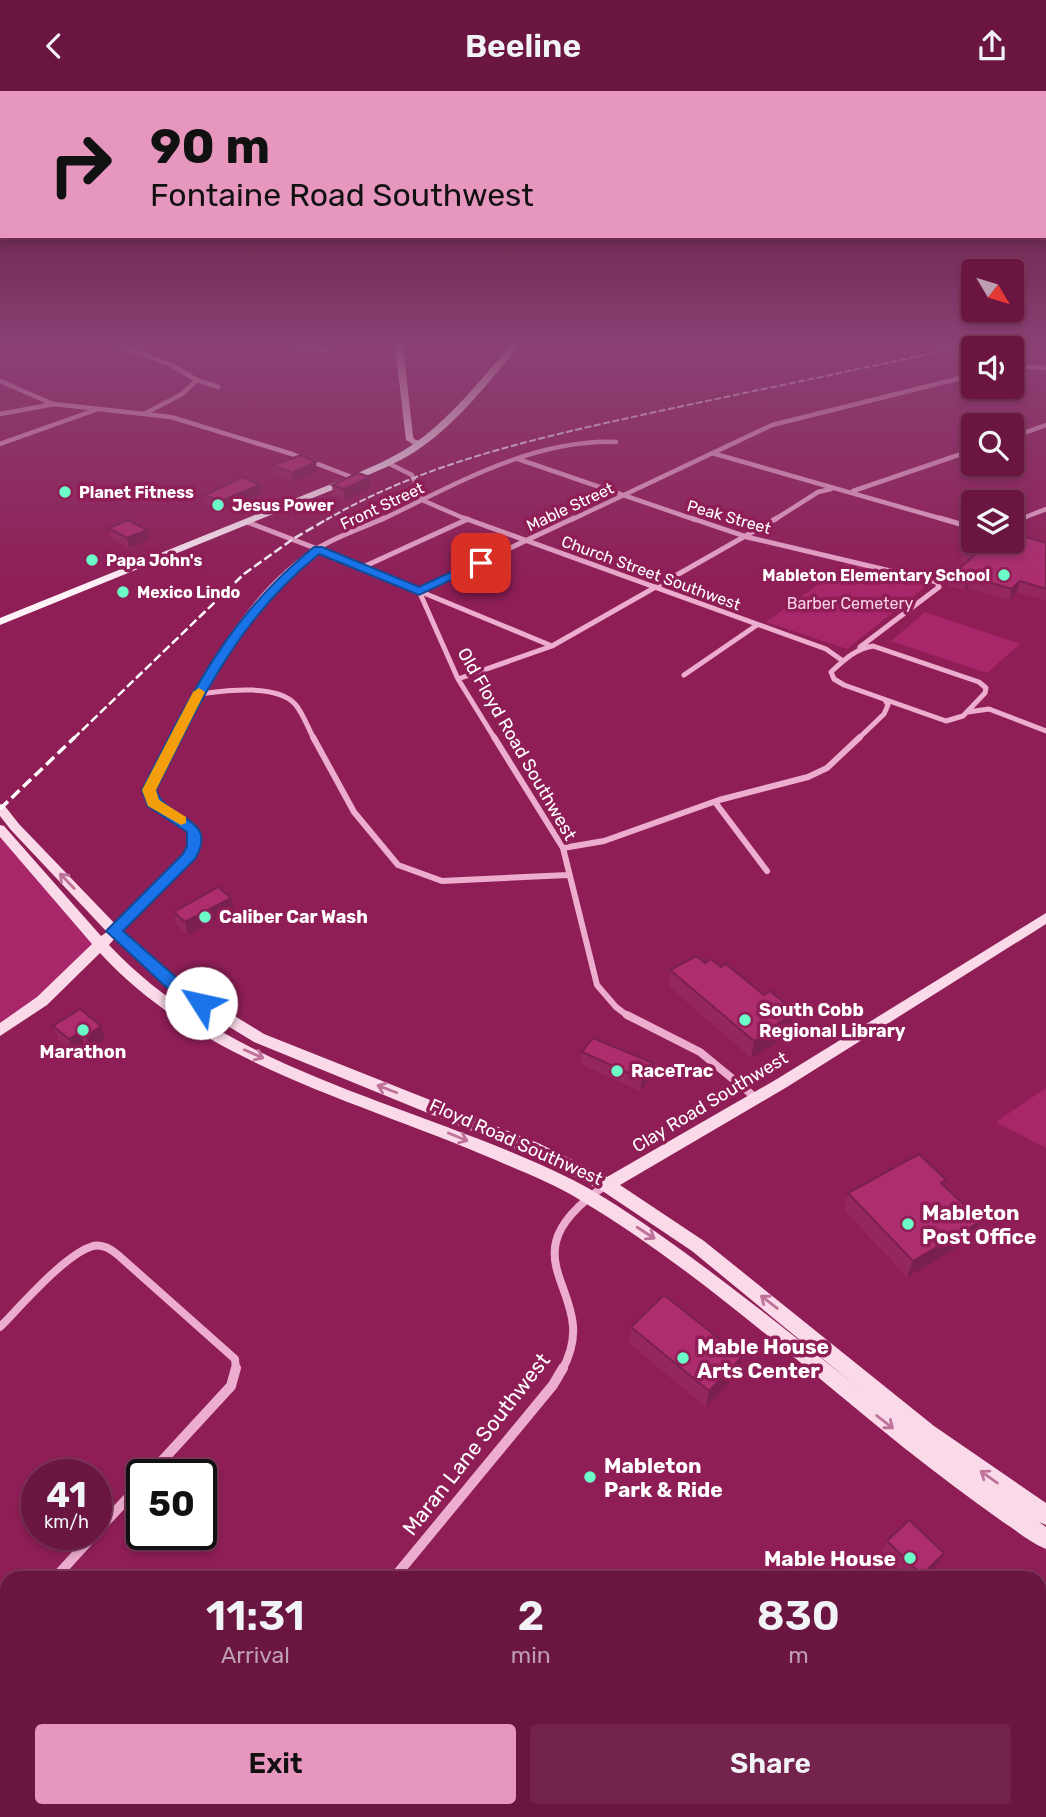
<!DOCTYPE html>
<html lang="en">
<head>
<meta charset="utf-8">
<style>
  body { margin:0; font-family:Rubik,sans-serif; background:#73234c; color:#f1f3f6; height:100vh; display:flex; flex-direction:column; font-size:26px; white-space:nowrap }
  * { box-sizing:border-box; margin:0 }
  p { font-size:23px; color:#be9fb1 }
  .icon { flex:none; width:38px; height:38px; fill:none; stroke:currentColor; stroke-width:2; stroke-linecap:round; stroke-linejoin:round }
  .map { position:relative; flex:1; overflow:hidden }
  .sheet { position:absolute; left:0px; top:1480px; width:1046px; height:247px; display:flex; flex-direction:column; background:#6b1641; border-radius:21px 21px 0 0; box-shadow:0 4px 10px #0003,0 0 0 2px #7e355a }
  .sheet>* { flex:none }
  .banner { position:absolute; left:0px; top:0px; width:1046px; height:147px; box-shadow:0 4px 10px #0003,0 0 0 2px #7e355a; background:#e797bd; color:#111; overflow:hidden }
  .needle { width:46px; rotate:128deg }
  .controls { position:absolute; left:961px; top:168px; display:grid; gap:14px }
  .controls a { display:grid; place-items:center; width:63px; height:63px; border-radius:7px; background:#6b1641; box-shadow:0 4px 10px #0003,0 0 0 2px #7e355a; font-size:35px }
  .speed { position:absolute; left:21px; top:1368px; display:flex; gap:14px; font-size:35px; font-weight:700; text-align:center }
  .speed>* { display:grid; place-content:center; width:91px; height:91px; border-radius:50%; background:#6b1641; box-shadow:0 4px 10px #0003,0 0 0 2px #7e355a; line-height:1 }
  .speed small { font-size:18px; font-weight:400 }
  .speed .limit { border:4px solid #111; border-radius:10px; background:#fff; color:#111 }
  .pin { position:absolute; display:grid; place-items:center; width:60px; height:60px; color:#fff; margin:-30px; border-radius:14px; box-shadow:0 4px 10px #0006 }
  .me { position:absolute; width:77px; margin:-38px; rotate:305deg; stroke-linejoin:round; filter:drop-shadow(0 0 5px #0008) }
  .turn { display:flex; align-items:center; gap:24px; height:147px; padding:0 35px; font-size:32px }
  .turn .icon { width:91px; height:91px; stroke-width:2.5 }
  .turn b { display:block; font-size:49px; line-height:60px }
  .eta { display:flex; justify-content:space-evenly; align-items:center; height:119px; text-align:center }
  .eta b { font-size:42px; font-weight:600; line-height:49px }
  .button { display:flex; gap:14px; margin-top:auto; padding:14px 35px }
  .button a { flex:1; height:80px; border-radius:7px; background:#e797bd; color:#111; font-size:28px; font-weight:600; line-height:80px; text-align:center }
  .button a+a { background:#73234c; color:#f1f3f6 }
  header { display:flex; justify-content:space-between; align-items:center; height:91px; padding:0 35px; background:#6b1641; font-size:32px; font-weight:600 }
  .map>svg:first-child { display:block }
</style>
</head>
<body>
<header><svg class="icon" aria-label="back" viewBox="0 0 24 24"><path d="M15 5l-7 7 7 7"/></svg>Beeline<svg class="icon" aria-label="share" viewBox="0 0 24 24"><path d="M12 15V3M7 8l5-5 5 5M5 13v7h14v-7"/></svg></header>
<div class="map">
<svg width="1046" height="1726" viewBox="0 0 1046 1726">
  <rect width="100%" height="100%" fill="#8f1e57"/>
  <path fill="#a8276a" d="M848 472 929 493 847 558 766 531Z
    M925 521 1020 553 987 582 891 550Z
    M0 746 101 850 76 879 0 934Z
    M1046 997V1057L996 1031Z"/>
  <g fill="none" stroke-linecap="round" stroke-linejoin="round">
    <path stroke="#edadce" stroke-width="4.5" d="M120 255 169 273 197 289 218 296
      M297 255 326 259
      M1012 275 1046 277
      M0 290 53 313
      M146 322 182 303 197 289
      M0 323 54 313 171 326 292 363 354 387
      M1012 346 1046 334
      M0 353 98 318
      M712 362 946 429
      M518 368 696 429
      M388 372 412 384 422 409 468 429
      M853 400 973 359
      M381 429C454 394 532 348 616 351
      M571 429 772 334 973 284
      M774 429 818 401 831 398
      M1018 429 1046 418"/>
    <path stroke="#edadce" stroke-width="5" d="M464 427 826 558 843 570
      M691 427 747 446 937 491 939 496 860 556
      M940 427 973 437
      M247 431 375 480 419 500 458 588 495 648
      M1012 431 1023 427
      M363 476 468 428
      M419 500 574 427
      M419 500 552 555
      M873 555 979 591 986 597 985 602 963 625 946 630 844 594 834 588 831 581C844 569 855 558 873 555Z
      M684 584 757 534
      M458 588 552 555 777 427
      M198 603C223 600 276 592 295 613 303 622 308 637 314 648
      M968 621 989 618 1046 640
      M173 648C209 578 252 498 320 456 340 444 363 437 384 427
      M858 648 884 623 888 614 885 609"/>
    <path stroke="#edadce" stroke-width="6" d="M313 646 354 721 398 774 442 790 568 784
      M494 646 563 757 597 894 616 916 629 926
      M715 711 767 780
      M563 757 604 750 719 709 808 686 827 677 860 646
      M114 840 190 765 195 744C186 733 175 728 164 720 136 700 162 669 174 646"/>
    <path stroke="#edadce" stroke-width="8" d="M627 924 700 961 756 1007
      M0 1236C21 1215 65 1163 93 1155 102 1153 111 1158 118 1164L235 1268 236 1279
      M562 1279C607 1200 494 1170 606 1094"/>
    <path stroke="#edadce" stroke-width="10" d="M149 1384 231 1295 236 1277
      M96 1441 142 1392
      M54 1488 94 1444
      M393 1488 553 1294 563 1277
      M0 1547 7 1539
      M180 1726 186 1720"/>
    <path fill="#fad9e9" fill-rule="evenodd" d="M395 255H403L413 345 414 348 422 351V355H416L406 349Z
      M0 713 4 714 19 733 119 837 189 897 264 943 538 1052 607 1086 777 988 1046 822V833L787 996 620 1094 704 1150 934 1335 1046 1412V1434L1039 1431 1046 1436V1458C1031 1452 1017 1440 1003 1431 969 1407 936 1382 903 1356 798 1272 696 1178 580 1109 554 1093 525 1082 498 1070 361 1010 204 975 100 862L47 914 0 945V932L37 906 92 853 0 746V734L4 735 101 845 107 841 11 739 0 725ZM114 848 179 905 254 951 526 1062 601 1099 692 1160 868 1305C808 1256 747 1207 684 1161 649 1136 612 1109 573 1089 419 1012 231 984 109 854Z"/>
    <path fill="#fff3f8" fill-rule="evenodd" d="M510 255H519C488 292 456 334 416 360 398 372 377 380 357 389L0 534V527L351 385C371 376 391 368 409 356 449 330 479 290 510 255Z"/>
    <path stroke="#fff" stroke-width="2" stroke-dasharray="7 2.5" stroke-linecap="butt" d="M326 429C430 368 552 344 669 318 767 297 866 277 965 255"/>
    <path stroke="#fff" stroke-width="2.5" stroke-dasharray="9 3.5" stroke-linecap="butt" d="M73 648 244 483 293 448 329 427"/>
    <path stroke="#fff" stroke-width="3.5" stroke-dasharray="11 5" stroke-linecap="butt" d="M0 718 75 646"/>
  </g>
  <path fill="#95275f" d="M273 374 317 380 293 391 275 382Z
    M370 386 371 396 345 409 333 404 332 394Z
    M260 394 262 403 221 419 207 412 205 404Z
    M109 437 147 439 149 449 129 457 111 448Z
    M1046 452V510L1017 501 1009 509 968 497 965 499 949 495 952 484 966 471 960 470 963 459Z
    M234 819 188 844 177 834 174 821Z
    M705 872 721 876 764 904 796 921 793 938 779 947 778 951 751 967 669 895 670 879Z
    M53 935H101L105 948 90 958 84 953 73 960 58 948Z
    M582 961 653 972 652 985 640 1000 581 973Z
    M944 1094 974 1147 907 1186 844 1119 848 1102Z
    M631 1236 742 1266 738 1282 706 1316 629 1252Z
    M887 1450 938 1473 924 1488H909L882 1461Z"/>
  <path fill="#79204e" d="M316 371 317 380 293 391 292 382Z
    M370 386 371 396 345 409 344 398Z
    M260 394 262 403 221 419 220 410Z
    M147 439 149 449 129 457 127 447Z
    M971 486 968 497 965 499 968 488Z
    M1020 490 1017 501 1009 509 1012 498Z
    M231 807 234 819 188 844 185 831Z
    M796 921 793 938 779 947 778 951 751 967 754 950 778 932Z
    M101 935 105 948 90 958 86 945Z
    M80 941 84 953 73 960 69 948Z
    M653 972 652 985 640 1000 642 988Z
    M981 1130 974 1147 907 1186 913 1170Z
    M742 1266 738 1282 706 1316 709 1300Z
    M944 1462 938 1473 924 1488H920L922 1484Z"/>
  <path fill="#ad2d6f" stroke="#79204e" stroke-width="2" d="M301 364 316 371 292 382 273 374Z
    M358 382 370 386 344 398 332 394Z
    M243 386 260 394 220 410 205 404Z
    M128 429 147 439 127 447 109 437Z
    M1012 442 1046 452V498L1020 490 1012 498 971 486 968 488 952 484 976 463 963 459 973 450H1012Z
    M218 796 231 807 185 831 174 821Z
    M696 865 705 872 711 868 721 876 726 873 764 904 770 900 796 921 778 932 781 934 754 950 670 879Z
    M80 918 101 935 86 945 80 941 69 948 53 935Z
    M593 947 653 972 642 988 582 961Z
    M919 1063 946 1089 941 1092 981 1130 913 1170 848 1102Z
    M664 1204 742 1266 709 1300 631 1236Z
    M909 1429 944 1462 922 1484 887 1450Z"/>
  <defs><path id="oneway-shaft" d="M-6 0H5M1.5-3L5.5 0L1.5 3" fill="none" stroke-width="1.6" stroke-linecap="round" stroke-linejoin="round" transform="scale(1.75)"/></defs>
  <g stroke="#bf7299">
    <use href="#oneway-shaft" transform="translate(67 790) rotate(-134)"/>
    <use href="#oneway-shaft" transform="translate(254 963) rotate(24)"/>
    <use href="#oneway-shaft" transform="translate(387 998) rotate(-159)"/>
    <use href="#oneway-shaft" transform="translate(458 1046) rotate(22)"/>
    <use href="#oneway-shaft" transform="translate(646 1142) rotate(33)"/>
    <use href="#oneway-shaft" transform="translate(769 1211) rotate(-142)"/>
    <use href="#oneway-shaft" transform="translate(885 1331) rotate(38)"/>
    <use href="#oneway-shaft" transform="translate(989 1386) rotate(-145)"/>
  </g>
  <linearGradient id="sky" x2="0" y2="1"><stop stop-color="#4f1030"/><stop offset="0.51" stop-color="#8a4174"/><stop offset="1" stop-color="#8a4174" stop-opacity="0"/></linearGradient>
  <rect width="1046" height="497" fill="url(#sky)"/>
  <path fill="#1a73e8" stroke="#114b97" stroke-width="2" d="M314 456H322L419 496 477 469 487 472 419 504 319 463C237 529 202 607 156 699 166 730 220 725 195 768L123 840 178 888 207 908 209 912 201 918 166 896 106 840 183 763 187 755V741L148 715 142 699C191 603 228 525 314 456Z"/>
  <path fill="#f59e0b" d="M199 597 205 601 156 699 159 709 186 726V732L181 734 148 715 142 699 193 601Z"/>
  <g fill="#6cfcc8" stroke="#8f1e57" stroke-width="2.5">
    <circle cx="65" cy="401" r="7"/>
    <circle cx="218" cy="414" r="7"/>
    <circle cx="92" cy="469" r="7"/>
    <circle cx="1004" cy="484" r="7"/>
    <circle cx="123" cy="501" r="7"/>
    <circle cx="205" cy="826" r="7"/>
    <circle cx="745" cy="929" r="7"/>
    <circle cx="83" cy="939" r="7"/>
    <circle cx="617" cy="980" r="7"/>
    <circle cx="908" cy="1133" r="7"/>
    <circle cx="683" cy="1267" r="7"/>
    <circle cx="590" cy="1386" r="7"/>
    <circle cx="910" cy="1467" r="7"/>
  </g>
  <g text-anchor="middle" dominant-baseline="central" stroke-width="7" stroke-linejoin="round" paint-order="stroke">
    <g font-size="16" font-weight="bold" fill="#fff" stroke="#8f1e57" text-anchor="start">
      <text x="79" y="401">Planet Fitness</text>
      <text x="232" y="414">Jesus Power</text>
      <text x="106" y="469">Papa John's</text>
      <text x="990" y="484" text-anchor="end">Mableton Elementary School</text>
      <text x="137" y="501">Mexico Lindo</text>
    </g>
    <g font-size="16" fill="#fff" stroke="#8f1e57">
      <text transform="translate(382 415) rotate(-25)">Front Street</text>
      <text transform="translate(570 416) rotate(-25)">Mable Street</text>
      <text transform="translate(729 426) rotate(16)">Peak Street</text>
      <text transform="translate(651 482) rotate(20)">Church Street Southwest</text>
    </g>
    <g font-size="16" fill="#f9d2e7" stroke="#8f1e57">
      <text x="850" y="512">Barber Cemetery</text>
    </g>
    <g font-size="18" fill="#fff" stroke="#8f1e57">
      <text transform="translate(517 653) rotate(60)">Old Floyd Road Southwest</text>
      <text transform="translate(710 1011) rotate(-31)">Clay Road Southwest</text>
      <text transform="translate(516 1051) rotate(24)">Floyd Road Southwest</text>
    </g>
    <g font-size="18" font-weight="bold" fill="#fff" stroke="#8f1e57" text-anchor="start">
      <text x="219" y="826">Caliber Car Wash</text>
      <text x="759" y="919">South Cobb<tspan x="759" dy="21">Regional Library</tspan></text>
      <text x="83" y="961" text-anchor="middle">Marathon</text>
      <text x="631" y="980">RaceTrac</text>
    </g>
    <g font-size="21" font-weight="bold" fill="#fff" stroke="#8f1e57" text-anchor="start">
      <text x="922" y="1121">Mableton<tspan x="922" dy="24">Post Office</tspan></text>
      <text x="697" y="1255">Mable House<tspan x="697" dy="24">Arts Center</tspan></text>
      <text x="604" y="1374">Mableton<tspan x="604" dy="24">Park &amp; Ride</tspan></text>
      <text x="896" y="1467" text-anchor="end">Mable House</text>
    </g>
    <g font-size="21" fill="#fff" stroke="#8f1e57">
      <text transform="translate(476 1353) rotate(-52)">Maran Lane Southwest</text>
    </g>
  </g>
</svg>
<div class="controls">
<a><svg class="needle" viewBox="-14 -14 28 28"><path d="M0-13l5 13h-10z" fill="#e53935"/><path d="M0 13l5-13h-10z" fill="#be9fb1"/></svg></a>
<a><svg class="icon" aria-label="sound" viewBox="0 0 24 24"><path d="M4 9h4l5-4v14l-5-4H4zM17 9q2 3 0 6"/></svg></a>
<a><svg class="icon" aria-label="search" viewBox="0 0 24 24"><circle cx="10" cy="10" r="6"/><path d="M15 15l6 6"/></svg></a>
<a><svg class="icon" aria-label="layers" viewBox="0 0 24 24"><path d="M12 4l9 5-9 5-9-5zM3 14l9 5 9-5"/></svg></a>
</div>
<div class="speed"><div>41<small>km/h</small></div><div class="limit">50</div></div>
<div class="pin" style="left:481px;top:472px;background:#d93025"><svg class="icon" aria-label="arrive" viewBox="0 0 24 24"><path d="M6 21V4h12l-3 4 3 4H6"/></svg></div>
<svg class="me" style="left:201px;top:912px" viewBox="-20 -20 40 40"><circle r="19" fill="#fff"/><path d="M0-13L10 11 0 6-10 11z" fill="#1a73e8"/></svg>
<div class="banner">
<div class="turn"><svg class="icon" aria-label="right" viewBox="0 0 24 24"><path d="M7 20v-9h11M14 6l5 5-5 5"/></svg><div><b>90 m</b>Fontaine Road Southwest</div></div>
</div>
<section class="sheet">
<div class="eta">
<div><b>11:31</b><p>Arrival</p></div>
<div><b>2</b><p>min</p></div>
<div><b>830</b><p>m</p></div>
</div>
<div class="button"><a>Exit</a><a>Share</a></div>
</section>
</div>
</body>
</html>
